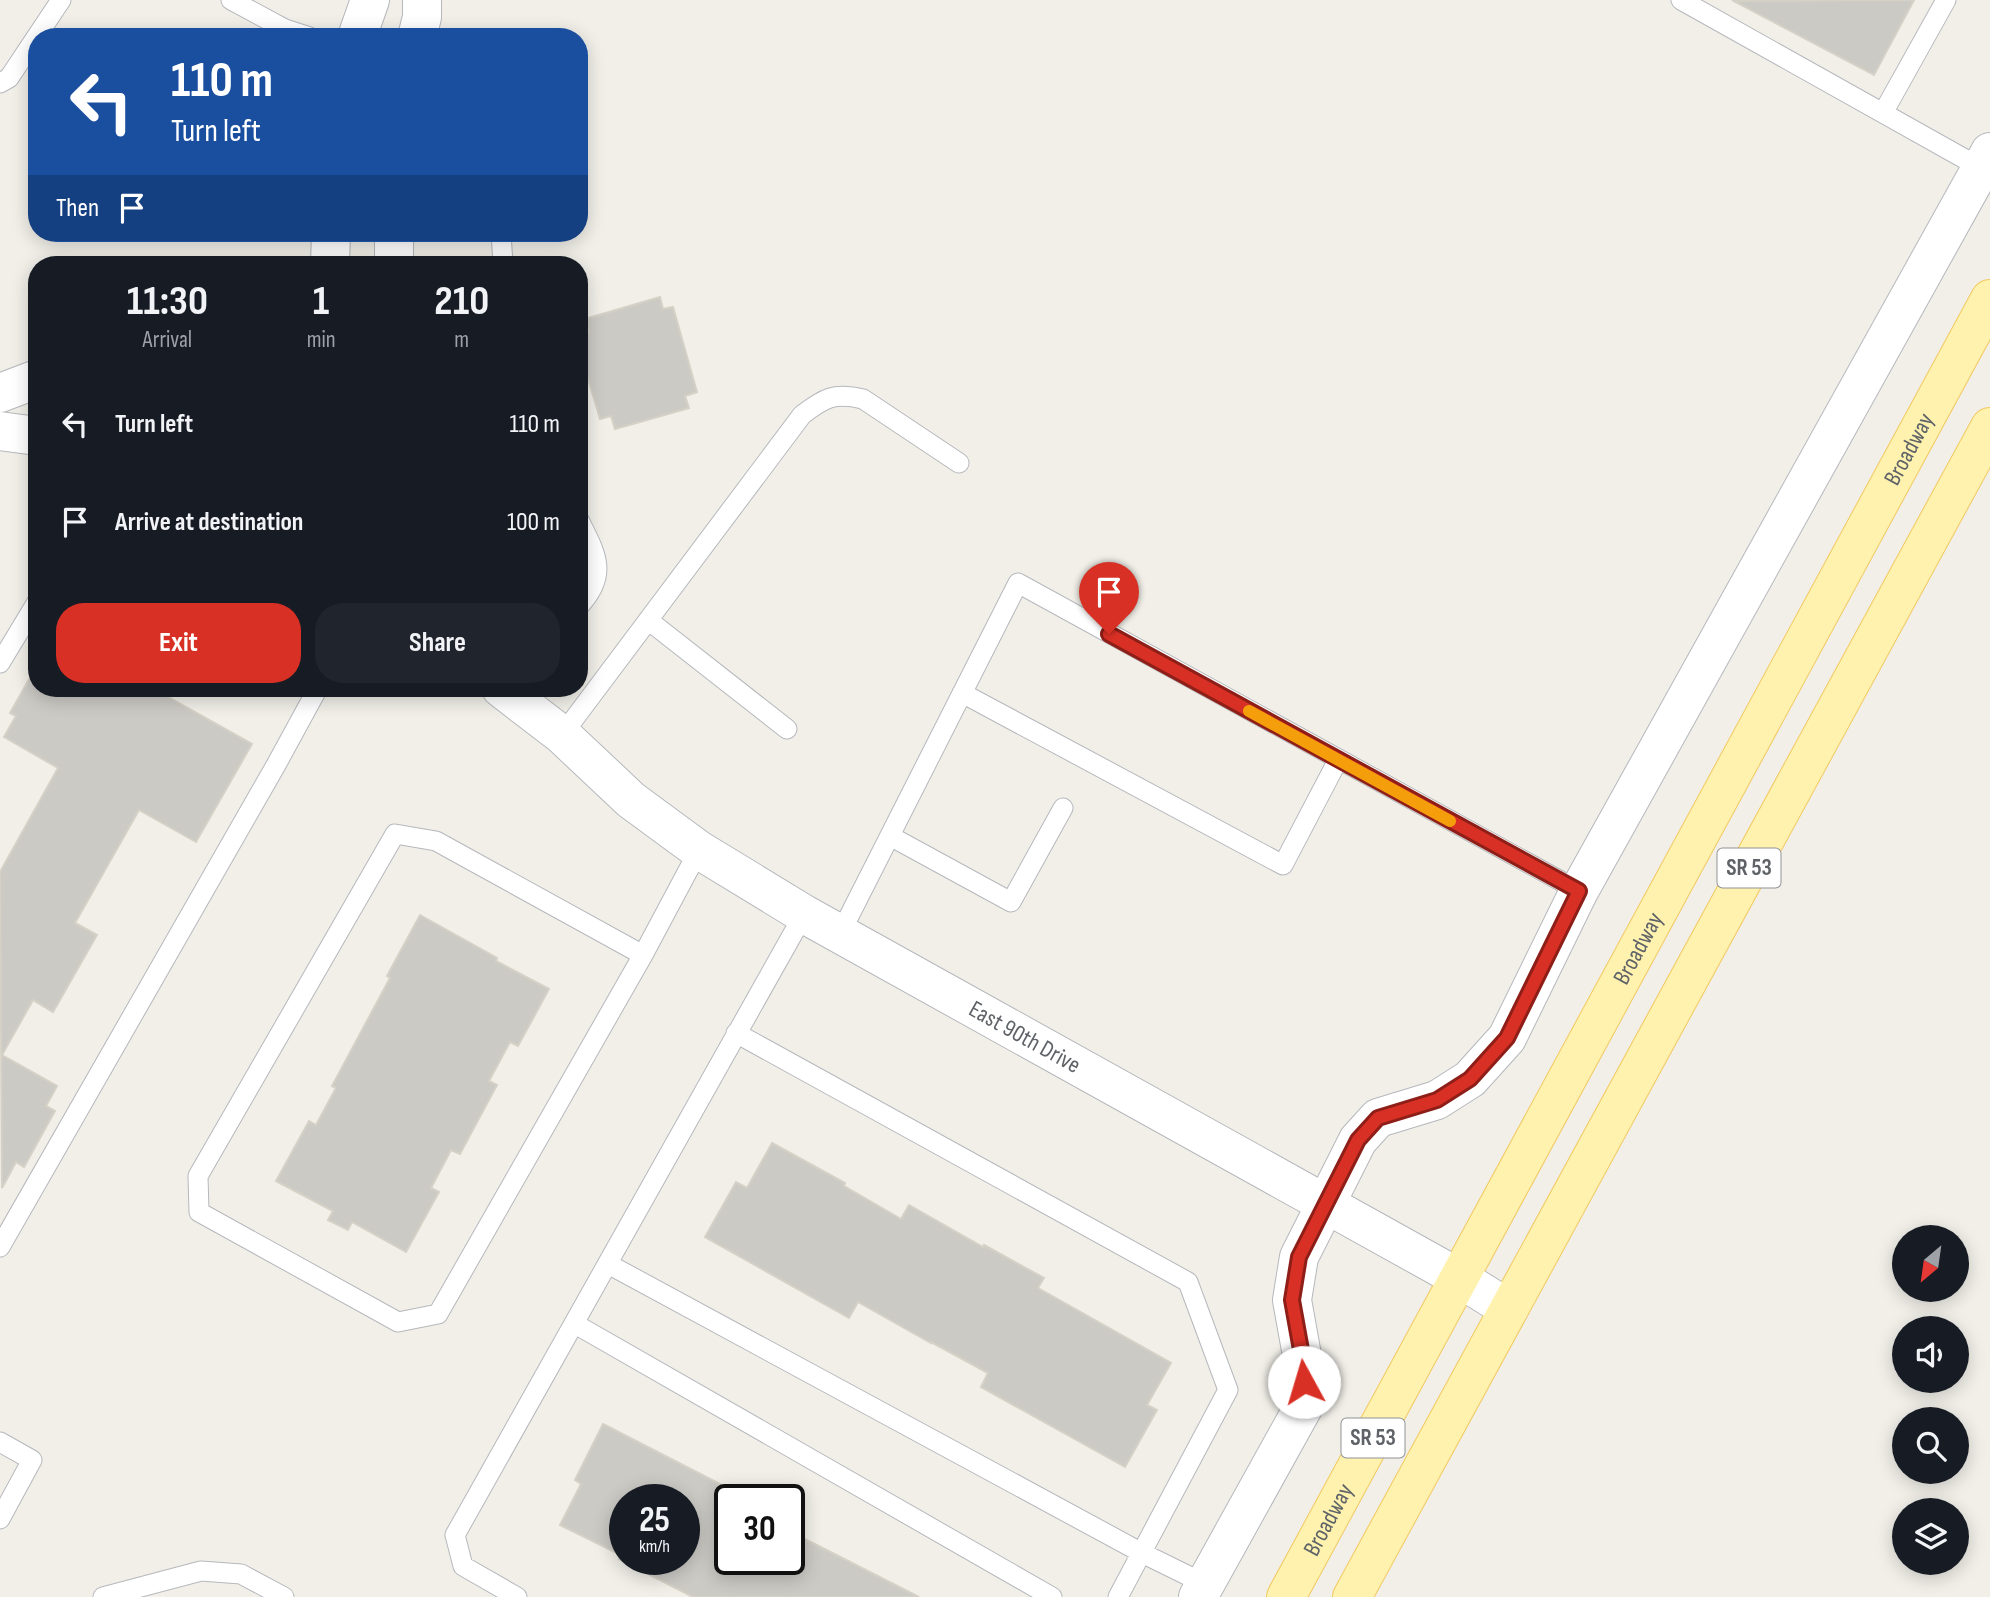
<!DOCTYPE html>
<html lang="en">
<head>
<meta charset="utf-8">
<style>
  body { margin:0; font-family:"Sofia Sans Condensed",sans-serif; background:#20242c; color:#f1f3f6; height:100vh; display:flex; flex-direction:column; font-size:26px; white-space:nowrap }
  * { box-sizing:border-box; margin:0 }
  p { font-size:23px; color:#9ea1a6 }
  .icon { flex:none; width:38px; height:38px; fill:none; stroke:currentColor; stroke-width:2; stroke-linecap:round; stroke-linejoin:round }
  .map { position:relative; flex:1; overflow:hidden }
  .side { position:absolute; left:28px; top:256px; width:560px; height:441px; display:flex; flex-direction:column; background:#171b24; border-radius:28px; box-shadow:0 4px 18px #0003 }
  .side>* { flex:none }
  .guide { position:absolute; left:28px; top:28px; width:560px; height:214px; border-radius:28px; box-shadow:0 4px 18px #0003; background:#1a4fa0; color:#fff; overflow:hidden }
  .needle { width:46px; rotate:209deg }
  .tools { position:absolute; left:1892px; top:1225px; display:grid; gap:14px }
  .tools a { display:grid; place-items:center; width:77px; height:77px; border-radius:50%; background:#171b24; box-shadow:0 4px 18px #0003; font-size:35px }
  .speed { position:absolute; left:609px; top:1484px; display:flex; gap:14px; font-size:35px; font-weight:700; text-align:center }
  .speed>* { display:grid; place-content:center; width:91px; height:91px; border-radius:50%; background:#171b24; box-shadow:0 4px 18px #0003; line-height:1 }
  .speed small { font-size:18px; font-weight:400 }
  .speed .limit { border:4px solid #111; border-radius:10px; background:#fff; color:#111 }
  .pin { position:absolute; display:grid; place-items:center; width:60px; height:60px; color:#fff; margin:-72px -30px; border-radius:50% 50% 50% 0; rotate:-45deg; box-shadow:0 0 7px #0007 }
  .pin .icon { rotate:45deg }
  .me { position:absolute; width:77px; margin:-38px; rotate:354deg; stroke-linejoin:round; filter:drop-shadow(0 0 5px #0008) }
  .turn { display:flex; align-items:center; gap:24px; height:147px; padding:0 28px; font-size:32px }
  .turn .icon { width:91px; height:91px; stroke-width:2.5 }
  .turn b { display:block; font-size:49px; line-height:60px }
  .then { display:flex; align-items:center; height:66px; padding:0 28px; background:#0003; gap:14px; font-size:26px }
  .eta { display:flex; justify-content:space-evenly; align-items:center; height:119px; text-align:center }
  .eta b { font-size:42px; font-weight:700; line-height:49px }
  .button { display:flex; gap:14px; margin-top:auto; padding:14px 28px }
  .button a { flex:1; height:80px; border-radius:28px; background:#d93025; color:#fff; font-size:28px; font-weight:700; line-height:80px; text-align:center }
  .button a+a { background:#20242c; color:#f1f3f6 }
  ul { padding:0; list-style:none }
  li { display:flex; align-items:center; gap:21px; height:98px; padding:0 28px }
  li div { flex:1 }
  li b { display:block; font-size:26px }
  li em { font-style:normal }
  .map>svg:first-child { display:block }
</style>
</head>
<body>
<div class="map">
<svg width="1990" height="1597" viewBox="0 0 1990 1597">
  <rect width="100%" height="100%" fill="#f1efe8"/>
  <path fill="#cccac5" stroke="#d6d1c6" stroke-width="2" fill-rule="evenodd" d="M1732 0 1739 1 1914 0 1874 75Z
    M660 297 663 309 673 307 697 392 685 396 689 408 615 429 611 416 600 419 579 348V334L589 332 585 319Z
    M37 665V688H152L252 744 196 842 139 810 75 923 97 935 53 1012 33 1000 2 1055 57 1086 46 1106 55 1111 24 1167 16 1162 2 1188 0 872 58 768 4 737 16 716 10 713Z
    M420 915 497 958 496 961 549 989 518 1046 510 1042 489 1081 497 1085 460 1154 451 1150 431 1188 439 1192 406 1252 352 1222 348 1230 328 1220 333 1211 276 1181 309 1121 316 1125 336 1088 332 1086 390 978 387 976Z
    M772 1143 845 1183 844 1186 901 1219 909 1205 983 1247 984 1245 1044 1278 1038 1288 1171 1363 1147 1405 1157 1410 1125 1467 981 1387 988 1373 931 1342V1343L858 1302 849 1318 705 1237 736 1182 747 1188Z
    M603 1424 751 1500H730V1559H789V1531L919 1597H693L619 1559 621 1555 560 1525 581 1484 575 1480ZM625 1500H684V1559H625Z"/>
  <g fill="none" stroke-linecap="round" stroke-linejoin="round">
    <defs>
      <path id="service" d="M231 0 285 29 310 37
        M1681 0 1981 168
        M0 83 9 78 61 0
        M1883 113 1946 0
        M501 233 503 264
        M579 520C596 554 609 574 579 606
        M648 620 787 729
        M0 663 37 602
        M962 693 1283 865 1338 760
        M562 735 802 415C824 398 834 392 863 399L959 463
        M890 836 1011 902 1063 808
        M840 934 1018 583 1579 891
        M643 955 436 841 395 834 198 1176 199 1212 398 1322 438 1314 643 955 699 850
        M736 1033 1188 1282 1228 1390 1118 1597
        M0 1247 276 765 318 688
        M608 1264 1142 1553 1205 1584
        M575 1324 1052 1597
        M0 1442 32 1460 0 1519
        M103 1597 201 1571 241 1574 284 1597
        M517 1597 463 1566 455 1535 804 914"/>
      <g id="minor">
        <path d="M357 37 370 0"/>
        <path d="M417 37 422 17V0"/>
        <path d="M330 264 331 233"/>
        <path d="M394 264V233"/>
        <path d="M0 393 37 379"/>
        <path d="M0 431 37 436"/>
        <path id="s1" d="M501 688 562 735 631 800 699 850 804 914 1459 1278 1509 1309"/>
        <path d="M1198 1597 1305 1404 1303 1361 1292 1300 1299 1257 1358 1140 1378 1118 1437 1100 1470 1079 1507 1038 1579 891 1990 152"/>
      </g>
      <g id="primary">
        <path id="s2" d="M1286 1597 1990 299"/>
        <path d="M1352 1597 1990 427"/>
      </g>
    </defs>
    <use href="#service" stroke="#b5b8bc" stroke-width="21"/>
    <use href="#minor" stroke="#b5b8bc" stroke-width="40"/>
    <use href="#primary" stroke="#f2c960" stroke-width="40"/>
    <path stroke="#9cc7a9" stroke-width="4.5" stroke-dasharray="7 3.5" stroke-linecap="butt" d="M579 381 588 379"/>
    <use href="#service" stroke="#fff" stroke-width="19"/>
    <use href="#minor" stroke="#fff" stroke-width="38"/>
    <use href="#primary" stroke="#fff2af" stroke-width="38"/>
  </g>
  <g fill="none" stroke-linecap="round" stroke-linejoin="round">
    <defs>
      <path id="route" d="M1109 634 1579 891 1507 1038 1470 1079 1437 1100 1378 1118 1358 1140 1299 1257 1292 1300 1303 1361 1304 1382"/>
    </defs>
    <use href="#route" stroke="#8d1f18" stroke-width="18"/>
    <use href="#route" stroke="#d93025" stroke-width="12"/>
    <path stroke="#f59e0b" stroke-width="12" d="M1249 711 1450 821"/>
  </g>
  <g text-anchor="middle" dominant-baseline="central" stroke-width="5" stroke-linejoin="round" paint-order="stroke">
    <g fill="#fff" stroke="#8f9295" stroke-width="2">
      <rect x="1717.5" y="848.5" width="63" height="39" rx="5"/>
      <rect x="1341.5" y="1418.5" width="63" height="39" rx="5"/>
    </g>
    <g font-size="23" font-weight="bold" fill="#5f6368">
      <text x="1749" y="868">SR 53</text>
      <text x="1373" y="1438">SR 53</text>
    </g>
    <g font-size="24" fill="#5f6368" stroke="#fff">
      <text stroke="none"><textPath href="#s2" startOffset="1306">Broadway</textPath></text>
      <text stroke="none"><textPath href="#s2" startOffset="738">Broadway</textPath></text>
      <text stroke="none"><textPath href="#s1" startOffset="632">East 90th Drive</textPath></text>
      <text stroke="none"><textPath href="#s2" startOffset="88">Broadway</textPath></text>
    </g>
  </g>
</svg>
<div class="tools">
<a><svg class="needle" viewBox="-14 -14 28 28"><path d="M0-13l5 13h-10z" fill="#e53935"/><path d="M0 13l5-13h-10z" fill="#9ea1a6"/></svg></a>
<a><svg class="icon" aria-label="sound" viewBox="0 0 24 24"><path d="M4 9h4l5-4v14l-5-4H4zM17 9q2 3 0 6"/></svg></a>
<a><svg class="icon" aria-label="search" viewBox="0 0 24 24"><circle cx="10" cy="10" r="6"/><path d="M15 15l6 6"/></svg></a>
<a><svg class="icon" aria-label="layers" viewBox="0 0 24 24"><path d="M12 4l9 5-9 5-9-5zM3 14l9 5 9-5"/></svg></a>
</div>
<div class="speed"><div>25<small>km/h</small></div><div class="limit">30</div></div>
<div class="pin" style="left:1109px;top:634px;background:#d93025"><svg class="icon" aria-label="arrive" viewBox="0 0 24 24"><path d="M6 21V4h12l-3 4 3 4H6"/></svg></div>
<svg class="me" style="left:1304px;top:1382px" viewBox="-20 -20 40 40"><circle r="19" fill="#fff"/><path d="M0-13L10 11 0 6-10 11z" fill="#d93025"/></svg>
<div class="guide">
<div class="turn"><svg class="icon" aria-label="left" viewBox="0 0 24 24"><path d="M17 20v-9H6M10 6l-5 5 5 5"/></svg><div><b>110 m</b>Turn left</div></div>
<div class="then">Then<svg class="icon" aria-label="arrive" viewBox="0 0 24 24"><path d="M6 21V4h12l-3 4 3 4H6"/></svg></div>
</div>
<section class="side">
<div class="eta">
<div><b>11:30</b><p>Arrival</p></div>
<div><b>1</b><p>min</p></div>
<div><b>210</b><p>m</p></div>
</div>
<ul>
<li><svg class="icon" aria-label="left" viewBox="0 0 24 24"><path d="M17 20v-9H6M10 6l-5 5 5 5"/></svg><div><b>Turn left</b></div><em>110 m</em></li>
<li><svg class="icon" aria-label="arrive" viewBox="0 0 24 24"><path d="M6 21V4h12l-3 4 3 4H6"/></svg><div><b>Arrive at destination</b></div><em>100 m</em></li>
</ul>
<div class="button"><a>Exit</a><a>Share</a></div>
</section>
</div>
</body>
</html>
